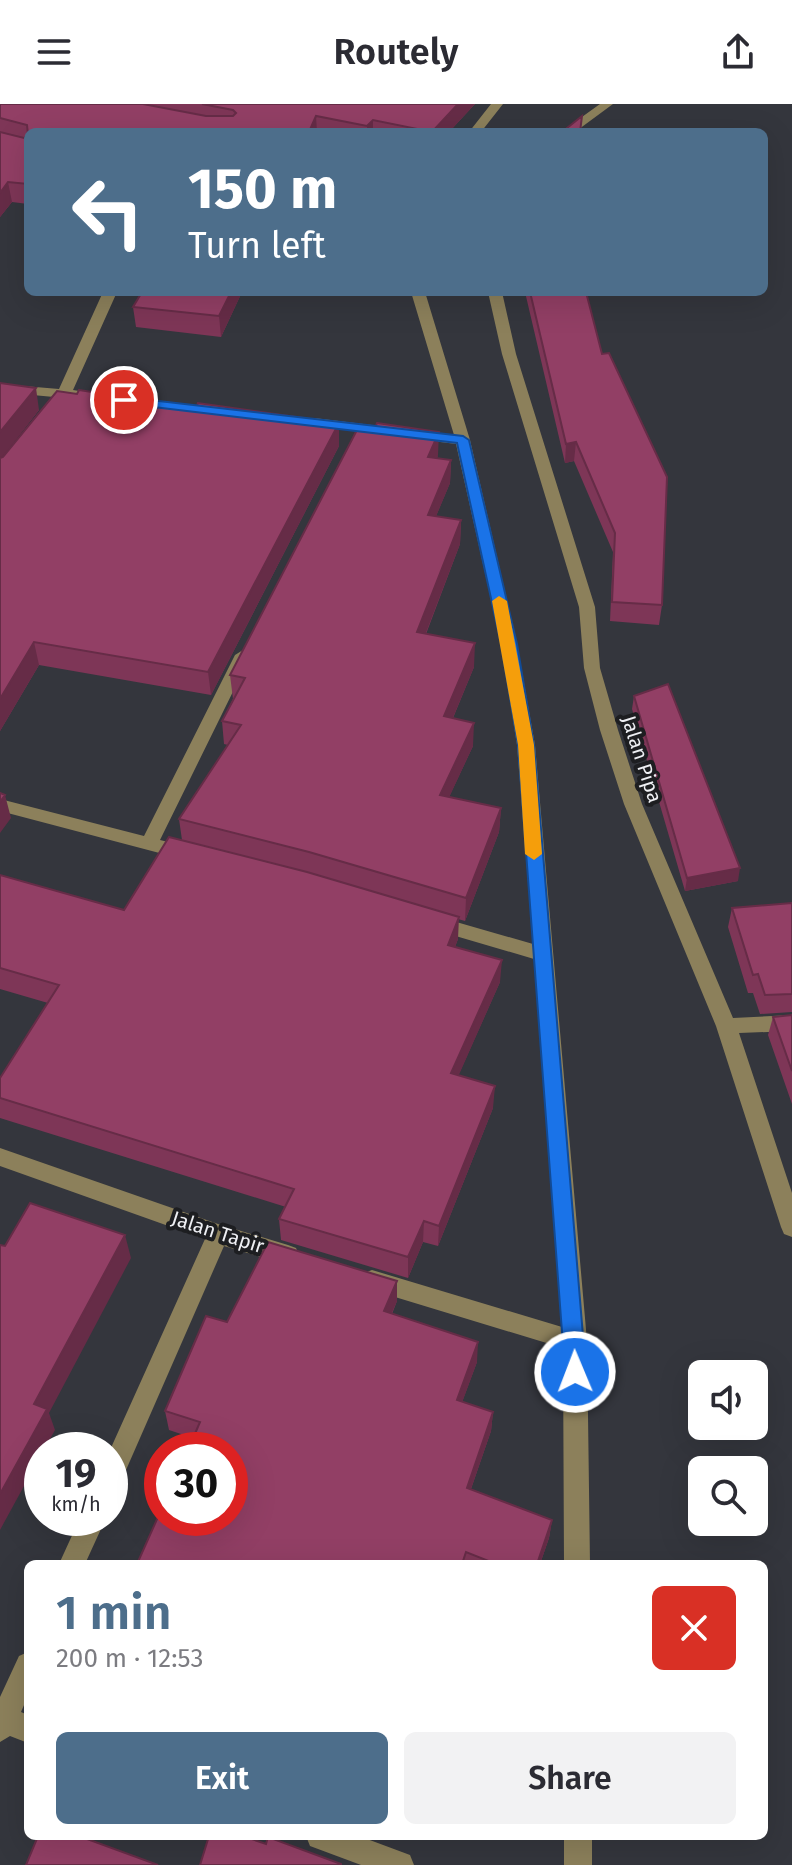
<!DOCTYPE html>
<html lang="en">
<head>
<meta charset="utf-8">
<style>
  body { margin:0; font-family:"Fira Sans",sans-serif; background:#f2f2f3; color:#2b2b33; height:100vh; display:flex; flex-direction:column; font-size:30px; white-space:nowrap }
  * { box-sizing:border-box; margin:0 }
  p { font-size:26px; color:#7c7c81 }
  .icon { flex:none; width:44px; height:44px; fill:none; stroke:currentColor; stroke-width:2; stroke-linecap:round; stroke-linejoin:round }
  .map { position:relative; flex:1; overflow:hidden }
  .details { position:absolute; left:24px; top:1456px; width:744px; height:280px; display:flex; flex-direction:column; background:#fff; border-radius:12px; box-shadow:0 8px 32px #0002 }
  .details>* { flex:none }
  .top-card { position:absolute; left:24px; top:24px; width:744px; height:168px; border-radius:12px; box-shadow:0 8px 32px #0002; background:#4d6e8b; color:#fff; overflow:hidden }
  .buttons { position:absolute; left:688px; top:1256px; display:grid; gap:16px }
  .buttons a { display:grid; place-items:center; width:80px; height:80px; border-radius:12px; background:#fff; box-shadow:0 8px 32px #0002; font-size:40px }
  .speed { position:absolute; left:24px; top:1328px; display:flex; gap:16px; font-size:40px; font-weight:700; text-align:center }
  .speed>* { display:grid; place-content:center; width:104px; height:104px; border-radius:50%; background:#fff; box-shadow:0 8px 32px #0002; line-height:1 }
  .speed small { font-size:20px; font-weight:400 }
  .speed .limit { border:12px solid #d22; background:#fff; color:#111 }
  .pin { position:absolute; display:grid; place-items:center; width:68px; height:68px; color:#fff; margin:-34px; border:4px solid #fff; border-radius:50%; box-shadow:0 2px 8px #0007 }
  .me { position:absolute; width:88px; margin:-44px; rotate:359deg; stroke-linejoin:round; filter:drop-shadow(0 0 6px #0008) }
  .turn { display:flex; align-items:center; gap:28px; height:168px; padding:0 32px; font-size:36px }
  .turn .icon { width:104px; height:104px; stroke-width:2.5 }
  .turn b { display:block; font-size:56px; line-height:68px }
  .round { display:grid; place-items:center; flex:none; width:84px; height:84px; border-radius:12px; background:#f2f2f3 }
  .summary { display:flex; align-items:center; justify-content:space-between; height:136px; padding:0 32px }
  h1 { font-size:48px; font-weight:600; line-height:60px; color:#4d6e8b }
  .action { display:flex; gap:16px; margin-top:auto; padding:16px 32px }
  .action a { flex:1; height:92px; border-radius:12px; background:#4d6e8b; color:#fff; font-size:32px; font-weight:600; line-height:92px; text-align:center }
  .action a+a { background:#f2f2f3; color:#2b2b33 }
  header { display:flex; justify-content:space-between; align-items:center; height:104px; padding:0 32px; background:#fff; font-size:36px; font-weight:600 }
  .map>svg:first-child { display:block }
</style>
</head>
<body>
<header><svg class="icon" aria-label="menu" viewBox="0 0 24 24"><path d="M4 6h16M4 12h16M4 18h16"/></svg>Routely<svg class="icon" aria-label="share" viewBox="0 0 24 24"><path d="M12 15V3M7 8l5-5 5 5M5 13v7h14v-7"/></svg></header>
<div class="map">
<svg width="792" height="1761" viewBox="0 0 792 1761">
  <rect width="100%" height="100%" fill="#34363d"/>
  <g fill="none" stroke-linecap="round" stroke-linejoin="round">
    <path fill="#8c805b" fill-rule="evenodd" d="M491 0H503L481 28H469Z
      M600 0H613L575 28H561Z
      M103 188H117L73 286 85 288V294H68L57 303 50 299 54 293 0 288V280L59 285Z
      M411 188H425L470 336 517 540 535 641 587 1237 590 1460H564L563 1244 372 1186 364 1183 361 1176 364 1169 372 1166 562 1223 534 855 425 823 422 818 432 811 533 840 517 641 501 540 456 340 314 322 307 318 314 314 454 331Z
      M488 188H502L516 250 595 503 600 564 618 626 642 700 733 914 792 911V927L739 929 792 1089V1133L784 1130 781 1123 716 922 624 700 600 626 584 564 579 503 502 250Z
      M243 546 251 551 160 736 193 744 195 749 193 754 186 756 0 707V695L144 732 235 551Z
      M0 1044 218 1120 288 1141 296 1144 299 1151 296 1158 288 1161 224 1142 119 1382 110 1386V1346L205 1135 0 1062Z
      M80 1414H106L85 1460H59Z
      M28 1548V1592L21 1608 28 1611V1639L10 1632 0 1638V1593L19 1552Z
      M306 1732H359L410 1751 414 1761H361L310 1742Z
      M564 1732H592V1761H564Z"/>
  </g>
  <path fill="#7e3657" d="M0 0H475L449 28H28V100L12 98 0 113Z
    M242 188 221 233 136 223 133 203Z
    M525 188H586L662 501 659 521 610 517 613 448 574 357 565 359Z
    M0 279 39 306 2 353 339 342 211 591 39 561 0 627Z
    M438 351 437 354 451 356 450 379 436 412 461 416 460 440 426 530 474 563 453 614 473 642 449 693 501 704 499 728 465 817 458 815V835L455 843 500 878 458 972 493 1004 438 1142 423 1138 408 1174 281 1136 279 1115 286 1103 0 1014V974L48 899 0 885V771L124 806 182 736 179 715 228 641 224 640 222 617 233 595 230 571Z
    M634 592 738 777 685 787 632 605Z
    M792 799V908L760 910 753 889H748L728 823 732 804Z
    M792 911V1000L768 931 773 913Z
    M397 1197 392 1210 477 1258 462 1298 493 1308 491 1327 471 1385 552 1416 549 1434 540 1460H137L193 1334 169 1326 165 1307 227 1218Z"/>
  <path fill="#662c47" d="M458 0H475L449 28H432Z
    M316 12 317 28H309Z
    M373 16V28H367V22Z
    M8 78 12 98 0 113V89Z
    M231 188H242L221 233 219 212Z
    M36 284 39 306 0 356V328Z
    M339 319V342L211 591 208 568Z
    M439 328 438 351 428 376V353Z
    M576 338 574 357 565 359 566 340Z
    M451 356 450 379 427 434 428 411Z
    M461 416 460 440 417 552V528Z
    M34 538 39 561 0 627V595Z
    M475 539 474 563 444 635V612Z
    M474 619 473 642 439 715 440 691Z
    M5 691 11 714 0 729V698Z
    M501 704 499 728 465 817 466 794Z
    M740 764 738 777 685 787 687 774Z
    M459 813 458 835 447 863 448 841Z
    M502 856 500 878 450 991 451 969Z
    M495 982 493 1004 438 1142 439 1122Z
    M424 1117 423 1138 408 1174V1153Z
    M125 1131 131 1154 49 1309 55 1326 44 1346H42V1349L0 1426V1390L34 1300Z
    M397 1177V1197L384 1227V1207Z
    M478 1238 477 1258 456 1315 457 1296Z
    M493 1308 491 1327 465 1402 467 1384Z
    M552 1416 549 1434 540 1460H537Z"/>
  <path fill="#923f65" stroke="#662c47" stroke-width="2" d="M0 0H143L206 12H233L236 9 233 6 202 0H458L432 28 373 16 367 22 316 12 309 28H28V80L8 78 0 89V28L24 34 28 31 27 21 0 14Z
    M582 12 580 28H562Z
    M142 188H231L219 212 133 203Z
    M530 188H586L602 250 609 249 667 373 662 501 612 498 615 429 576 338 566 340Z
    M0 279 36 284 0 328Z
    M79 286 196 304 198 299 339 319 208 568 34 538 0 595V354L3 353 57 287 77 290Z
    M377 319 439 328 428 353 451 356 428 411 461 416 417 528 475 539 444 612 474 619 440 691 501 704 466 794 309 748 179 715 241 621 222 617 245 574 230 571 359 322 375 324Z
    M668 580 740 764 687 774 634 592Z
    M0 689 5 691 0 698Z
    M169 733 307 768 459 813 448 841 502 856 451 969 495 982 439 1122 424 1117 408 1153 279 1115 294 1085 0 994V974L59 881 0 864V771L124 806Z
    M792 799V890L765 891 758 870 753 871 732 804Z
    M792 911V967L773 913Z
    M30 1099 125 1131 34 1300 47 1305 0 1390V1141L5 1142Z
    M268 1138 397 1177 384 1207 478 1238 457 1296 493 1308 467 1384 552 1416 537 1460H496L466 1448 462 1460H137L162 1404V1414H230V1346H188L200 1318 165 1307 206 1212 227 1218Z
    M38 1732H79L158 1761H26Z
    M209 1732H243L266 1740 268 1733 341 1760V1761H200Z"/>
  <path fill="#1a73e8" stroke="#114b97" stroke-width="2" d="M124 293 463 332 469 336 517 540 534 641 586 1268 583 1275 575 1277 568 1275 565 1268 518 641 501 540 457 339 120 299 118 296Z"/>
  <path fill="#f59e0b" d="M499 492 507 497 534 641 542 750 534 756 525 750 518 641 492 497Z"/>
  <g text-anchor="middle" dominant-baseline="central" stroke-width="8" stroke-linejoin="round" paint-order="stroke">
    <g font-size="20" fill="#eeeff3" stroke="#1d1e21">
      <text transform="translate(642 655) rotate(72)">Jalan Pipa</text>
      <text transform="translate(218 1128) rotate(18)">Jalan Tapir</text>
    </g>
  </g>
</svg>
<div class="buttons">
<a><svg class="icon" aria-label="sound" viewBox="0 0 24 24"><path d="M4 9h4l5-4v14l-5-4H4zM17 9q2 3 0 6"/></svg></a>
<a><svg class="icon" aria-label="search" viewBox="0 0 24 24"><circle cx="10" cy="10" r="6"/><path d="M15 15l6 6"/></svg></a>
</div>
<div class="speed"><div>19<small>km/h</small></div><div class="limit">30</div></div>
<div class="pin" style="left:124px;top:296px;background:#d93025"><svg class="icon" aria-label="arrive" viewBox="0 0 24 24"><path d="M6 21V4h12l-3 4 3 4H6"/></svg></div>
<svg class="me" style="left:575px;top:1268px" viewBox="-20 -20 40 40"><circle r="17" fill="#1a73e8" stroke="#fff" stroke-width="3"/><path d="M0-11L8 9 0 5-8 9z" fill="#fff"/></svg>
<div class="top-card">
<div class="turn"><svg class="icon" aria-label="left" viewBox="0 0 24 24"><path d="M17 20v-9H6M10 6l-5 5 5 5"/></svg><div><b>150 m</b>Turn left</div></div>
</div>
<section class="details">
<div class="summary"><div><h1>1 min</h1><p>200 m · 12:53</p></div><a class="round" style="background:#d93025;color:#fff"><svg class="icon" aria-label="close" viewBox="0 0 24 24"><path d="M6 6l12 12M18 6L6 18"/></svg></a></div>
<div class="action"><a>Exit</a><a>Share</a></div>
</section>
</div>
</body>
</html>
